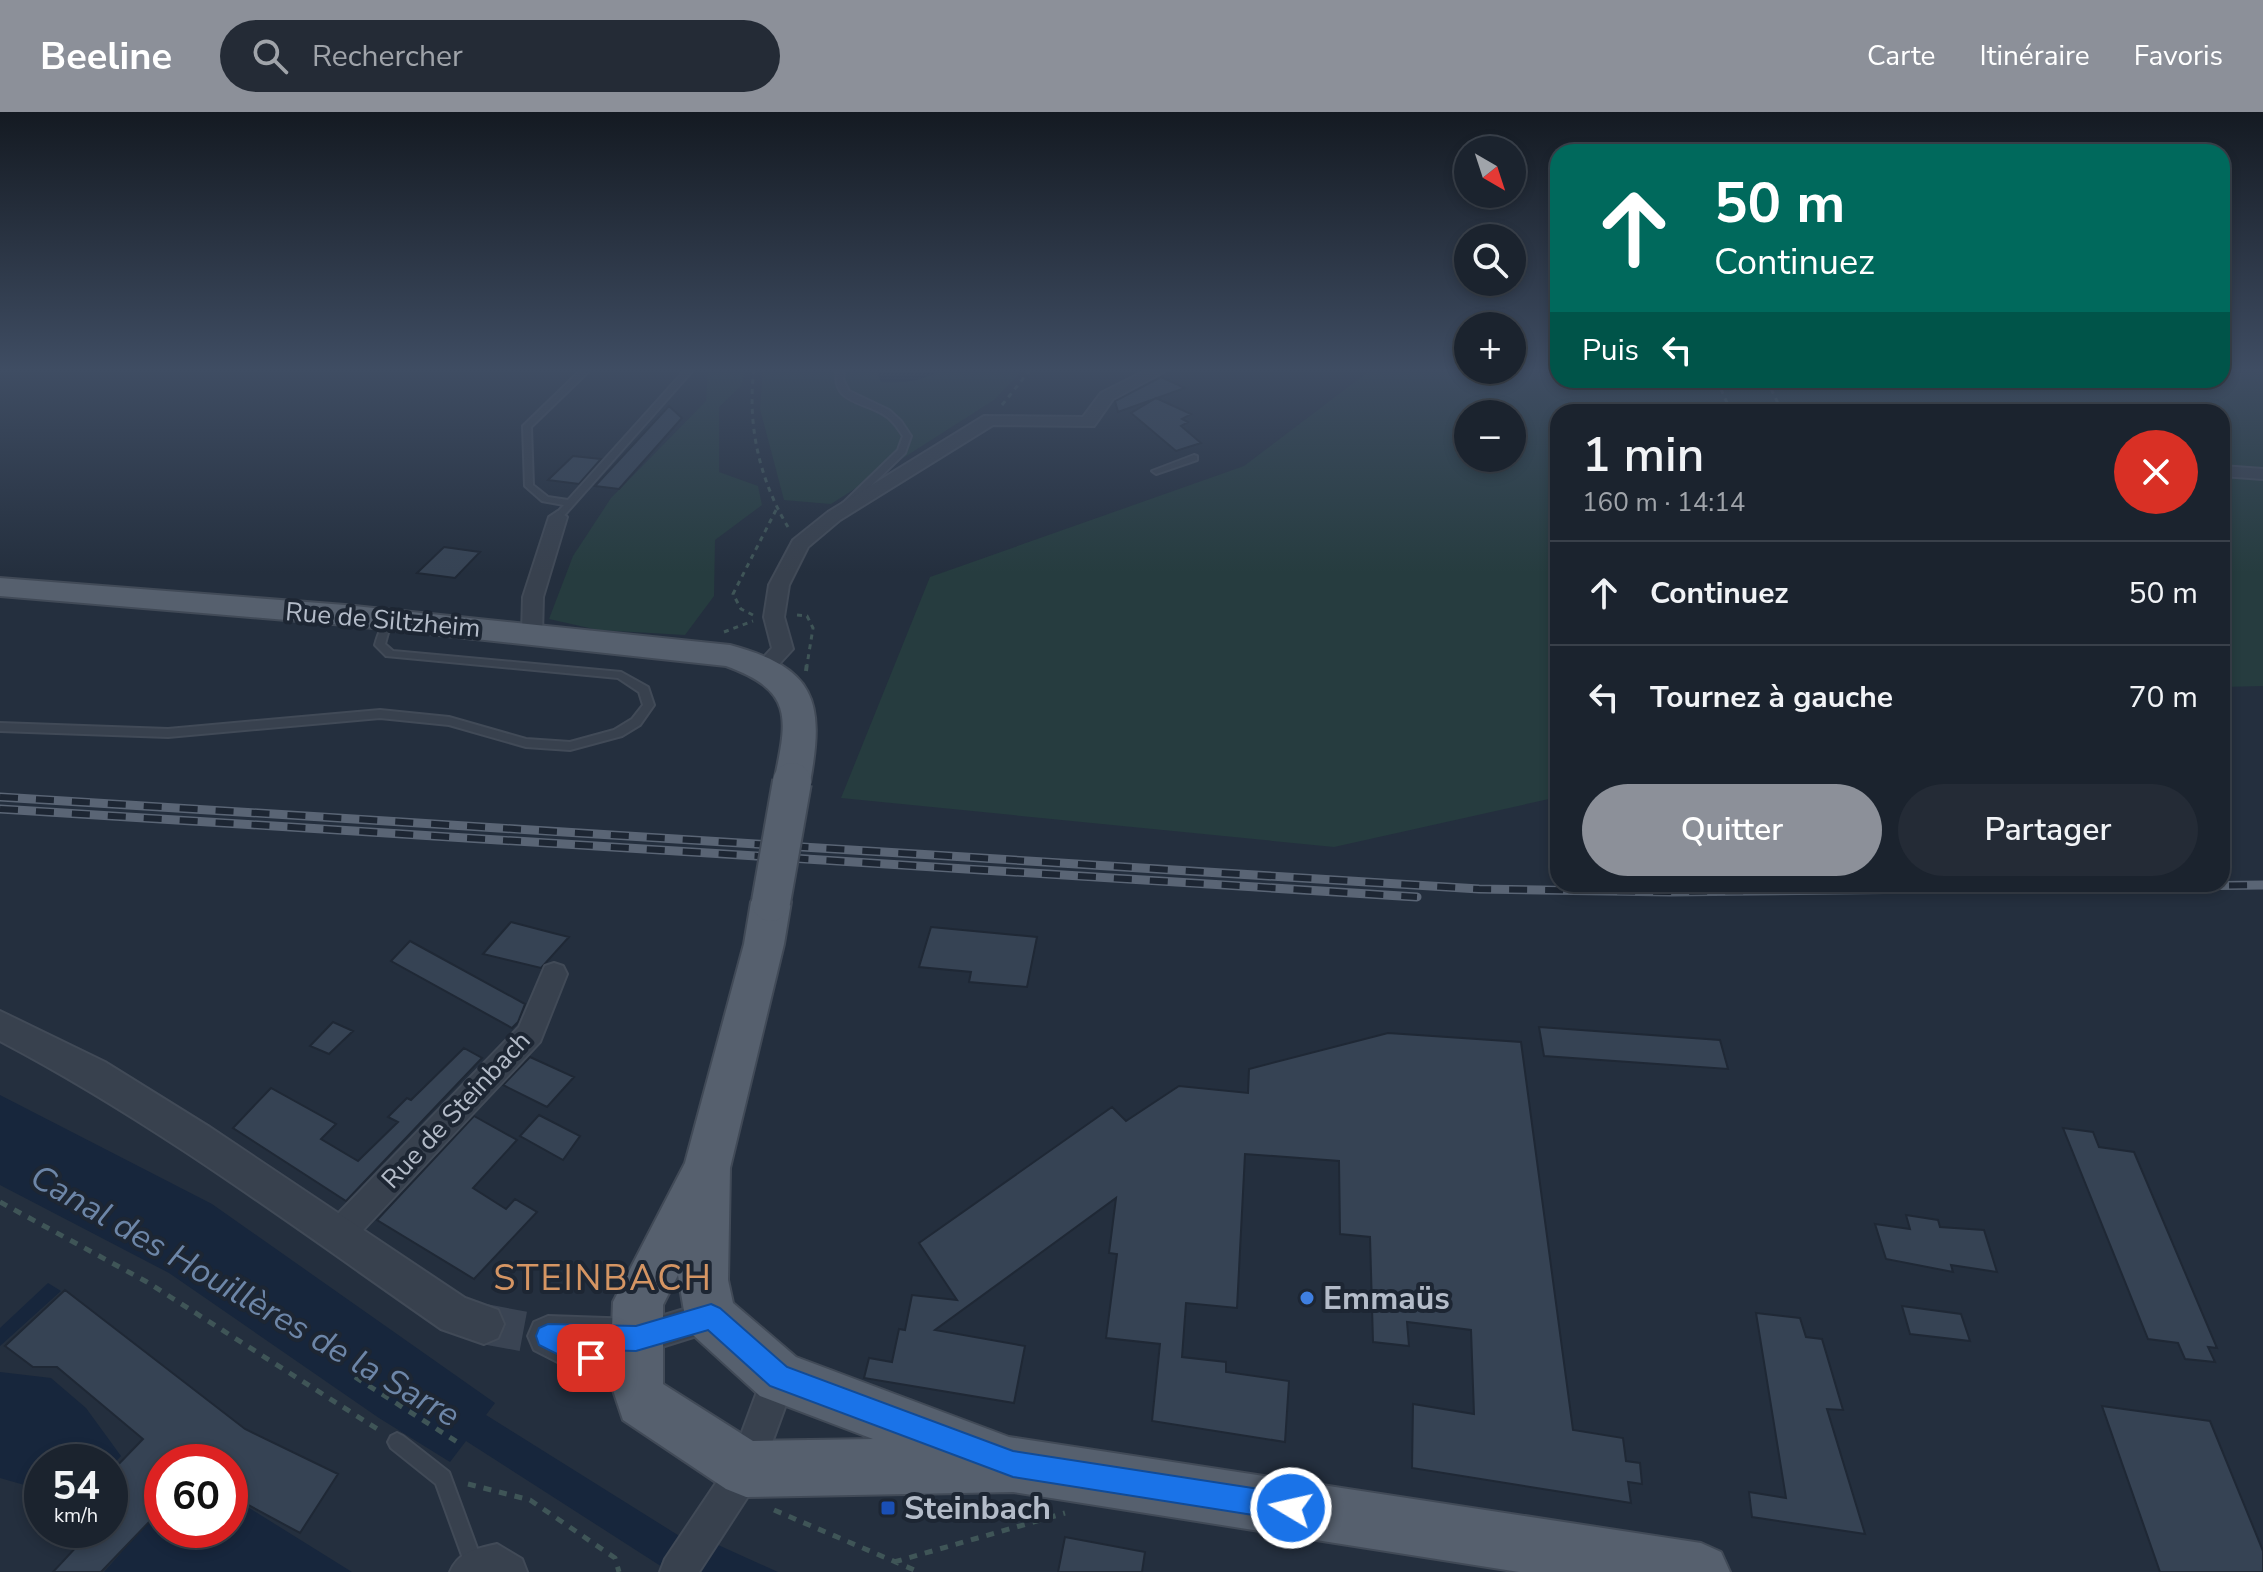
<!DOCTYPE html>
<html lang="fr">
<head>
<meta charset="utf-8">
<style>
  body { margin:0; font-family:"Nunito Sans",sans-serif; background:#242b36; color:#f1f3f6; height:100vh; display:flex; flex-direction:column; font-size:30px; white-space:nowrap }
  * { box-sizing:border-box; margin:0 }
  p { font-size:26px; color:#a0a4aa }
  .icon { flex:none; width:44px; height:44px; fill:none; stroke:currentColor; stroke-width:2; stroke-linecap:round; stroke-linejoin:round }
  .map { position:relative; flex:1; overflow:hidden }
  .drawer { position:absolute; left:1550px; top:292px; width:680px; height:488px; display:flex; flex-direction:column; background:#1b232e; border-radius:24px; box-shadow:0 4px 12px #0003,0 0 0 2px #39404a }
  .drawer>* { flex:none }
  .guide { position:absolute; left:1550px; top:32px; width:680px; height:244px; border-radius:24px; box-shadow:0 4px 12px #0003,0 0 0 2px #39404a; background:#00695c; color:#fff; overflow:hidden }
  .needle { width:52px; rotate:141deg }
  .tools { position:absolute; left:1454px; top:24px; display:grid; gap:16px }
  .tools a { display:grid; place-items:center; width:72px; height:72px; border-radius:50%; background:#1b232e; box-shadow:0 4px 12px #0003,0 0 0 2px #39404a; font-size:40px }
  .speed { position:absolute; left:24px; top:1332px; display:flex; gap:16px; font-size:40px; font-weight:700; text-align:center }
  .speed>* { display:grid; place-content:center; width:104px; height:104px; border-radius:50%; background:#1b232e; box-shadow:0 4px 12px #0003,0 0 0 2px #39404a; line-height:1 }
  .speed small { font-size:20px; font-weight:400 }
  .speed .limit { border:12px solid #d22; background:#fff; color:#111 }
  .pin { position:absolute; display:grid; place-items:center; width:68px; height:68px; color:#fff; margin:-34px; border-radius:16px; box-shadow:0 4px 12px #0006 }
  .me { position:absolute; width:88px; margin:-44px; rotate:279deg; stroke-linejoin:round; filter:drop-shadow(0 0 6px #0008) }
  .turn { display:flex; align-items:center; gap:28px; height:168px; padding:0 32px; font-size:36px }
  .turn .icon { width:104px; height:104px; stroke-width:2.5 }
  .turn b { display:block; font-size:56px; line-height:68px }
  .then { display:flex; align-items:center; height:76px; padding:0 32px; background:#0003; gap:16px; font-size:30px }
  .round { display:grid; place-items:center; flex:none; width:84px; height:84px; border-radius:42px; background:#242b36 }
  .headline { display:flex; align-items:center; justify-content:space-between; height:136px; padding:0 32px }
  h1 { font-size:48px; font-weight:600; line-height:60px }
  .button { display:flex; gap:16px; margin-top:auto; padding:16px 32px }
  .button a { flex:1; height:92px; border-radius:48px; background:#8c9099; color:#fff; font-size:32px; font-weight:600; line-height:92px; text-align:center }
  .button a+a { background:#242b36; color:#f1f3f6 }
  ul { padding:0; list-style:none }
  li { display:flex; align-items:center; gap:24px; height:104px; padding:0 32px; border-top:2px solid #39404a }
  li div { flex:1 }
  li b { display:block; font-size:30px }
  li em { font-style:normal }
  header { display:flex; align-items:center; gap:48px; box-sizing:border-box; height:112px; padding:0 40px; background:#8c9099; color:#fff }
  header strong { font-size:38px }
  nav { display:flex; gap:44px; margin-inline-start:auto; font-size:28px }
  .search { width:560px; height:72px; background:#242b36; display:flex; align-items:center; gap:20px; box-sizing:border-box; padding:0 28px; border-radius:44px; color:#a0a4aa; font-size:30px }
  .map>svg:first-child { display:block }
</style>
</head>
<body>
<header>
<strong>Beeline</strong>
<div class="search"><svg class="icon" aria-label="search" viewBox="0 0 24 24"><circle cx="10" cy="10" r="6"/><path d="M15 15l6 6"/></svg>Rechercher</div>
<nav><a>Carte</a><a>Itinéraire</a><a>Favoris</a></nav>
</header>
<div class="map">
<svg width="2263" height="1460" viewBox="0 0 2263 1460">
  <rect width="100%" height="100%" fill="#242f3e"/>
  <path fill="#263c3f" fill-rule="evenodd" d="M708 257H746L741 274 719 295V360L758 374 762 393 715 428 714 484 685 523 598 518 549 507 573 444 611 386 706 289Z
    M763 257H1024L994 288 831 392 784 388 760 297Z
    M1372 257H1558V268H2222V257H2263V574L2222 575V300H1558V685L1334 735 841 686 930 465 1244 354ZM1468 302H1512V346H1468Z"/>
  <path fill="#17263c" d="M881 257H941C924 270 901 271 881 270L878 263Z
    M0 983 212 1092 495 1291 486 1303 681 1425 716 1432 778 1460H670L466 1329 450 1350 379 1306 169 1161 0 1073Z
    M48 1171 61 1179 0 1234V1216Z
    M0 1260 51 1266 86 1296 121 1344 110 1356V1350H42V1378L0 1366Z
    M230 1384 352 1460H104L149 1409 177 1429 188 1418H230Z"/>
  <path fill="#364354" stroke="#1f2835" stroke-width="2" d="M1161 265 1185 276 1118 300 1115 289Z
    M1156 286 1191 302 1182 307 1188 310 1181 314 1201 331 1176 339 1131 301Z
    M669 294 682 306 619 377 595 374Z
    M573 344 601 347 579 372 548 368Z
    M444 435 480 440 455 466 417 461Z
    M511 810 553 821 569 825 541 856 483 842Z
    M931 815 1037 825 1027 875 969 870 971 860 919 855Z
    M410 829 525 892 518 910 512 916 391 849Z
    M333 910 353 919 329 942 310 934Z
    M1539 915 1720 928 1728 957 1544 944Z
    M1388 921 1521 930 1573 1318 1623 1326 1626 1349 1640 1351 1642 1372 1628 1370 1631 1391 1412 1356 1413 1292 1474 1302 1471 1218 1407 1210 1409 1234 1373 1230 1370 1125 1340 1122 1339 1049 1245 1042 1237 1196 1186 1191 1182 1245 1226 1250V1260L1289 1269 1285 1330 1152 1309 1160 1232 1106 1226 1117 1142 1109 1141 1116 1086 935 1218 1025 1234 1014 1291 864 1266 869 1246 892 1250 899 1217 905 1218 912 1183 957 1188 919 1131 1112 995 1126 1009 1179 974 1248 981 1249 957Z
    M464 936 482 946 346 1089 233 1016 271 976 336 1012 321 1027 358 1049 398 1010 388 1005 407 986 411 988Z
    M530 945 574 965 547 995 503 973Z
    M539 1003 580 1024 563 1048 520 1024Z
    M474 1004 517 1028 473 1076 506 1097 515 1087 537 1100 474 1167 377 1108Z
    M2063 1016 2093 1020 2099 1035 2134 1040 2217 1236 2208 1235 2215 1250 2185 1247 2178 1231 2148 1227Z
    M1906 1103 1938 1108 1940 1115 1984 1118 1997 1160 1951 1153 1953 1160 1886 1147 1875 1112 1910 1117Z
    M65 1178 245 1317 338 1362 300 1421 230 1383V1350H162V1418L150 1409 101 1460H53L92 1418H110V1361L143 1327 57 1255H33L5 1234Z
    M1902 1194 1961 1202 1970 1229 1910 1222Z
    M1756 1201 1800 1206 1806 1225 1822 1227 1843 1298 1827 1297 1865 1422 1752 1405 1749 1380 1786 1386Z
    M2102 1294 2210 1309 2263 1439V1460H2160Z
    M1065 1425 1145 1440 1142 1460H1058Z"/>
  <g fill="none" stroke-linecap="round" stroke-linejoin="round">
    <path stroke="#3a4453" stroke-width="40" stroke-dasharray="40 20" stroke-linecap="butt" d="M484 1212 548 1224"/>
    <defs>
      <path id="service" d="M582 257H591L531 315 533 373 548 385 568 388 686 257H694L561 407 558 408 553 405 564 393 542 389 525 374 523 314Z
        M837 257H845L843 267 849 279 889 298 901 309 911 324 905 341 848 396H842V392L898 338 903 324C897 315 891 306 881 301 860 289 831 290 837 257Z
        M1194 343 1197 344V348L1156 362 1152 359Z
        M393 505 398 508 388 521 385 532 393 539 621 560 648 575 654 593 640 613 622 624 570 638 526 635 449 613 380 606 168 625 0 619V611L168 617 380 598 449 605 526 627 570 630 614 618 632 607 643 593 639 580 618 566 386 544 375 533C378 522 382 510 393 505Z
        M397 1321 403 1324 449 1360 484 1455 482 1460H468L436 1372 391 1336 388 1330 391 1324Z"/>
      <path id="minor" d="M1149 257H1169L1113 287 1094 314 993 313 840 408 808 435 789 473 784 505 793 537 771 561H757L754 556 772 536 764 505 769 473 793 428 828 400 984 304 1083 305 1101 281Z
        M2222 354 2263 357V367L2222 364Z
        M558 399 567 405 543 485 542 522 532 528 522 522 523 485 549 405Z
        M554 851 563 854 567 862 540 930 350 1132 339 1137 328 1132 324 1122 328 1112 519 915 545 854Z
        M711 1189 722 1194 727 1205 722 1216 636 1243 624 1239 620 1227 624 1215Z
        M779 1248 791 1253 796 1265 758 1369 699 1460H660L665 1447 732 1347 767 1253Z
        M497 1432 522 1447 527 1460H450C459 1439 476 1437 497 1432Z"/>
      <path id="tertiary" d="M0 899 105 950 208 1014 465 1186 498 1198 504 1212 498 1226 484 1232 441 1217C297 1117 156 1011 0 929Z
        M548 1204 636 1207 650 1213 656 1227 650 1241 637 1247 651 1254 657 1269 651 1284 636 1290 534 1238 528 1224 534 1210Z"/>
      <path id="primary" d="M0 466 345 493 730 533C815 556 825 588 810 670L805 679 792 683 779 679 774 670C787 607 795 579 726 554L345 513 0 484Z
        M771 775 785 779 791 790 784 832 730 1056 728 1168 733 1191 796 1245 1009 1325 1701 1431 1721 1440 1730 1460H1519L1013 1380 746 1385 726 1377 623 1308 610 1269 613 1190 685 1051 744 832 751 790 757 779ZM678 1163 685 1205 693 1223 760 1284 873 1327 753 1329 663 1272V1193Z"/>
    </defs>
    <use href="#service" stroke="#414a57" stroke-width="4"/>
    <use href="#minor" stroke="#414a57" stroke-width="4"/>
    <use href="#tertiary" stroke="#414a57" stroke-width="4"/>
    <use href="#primary" stroke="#414a57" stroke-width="4"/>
    <path stroke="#3f5557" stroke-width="3" stroke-dasharray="5 5" stroke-linecap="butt" d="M754 257C747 312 759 367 788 415
      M1717 268 1731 300
      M1767 268 1782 300
      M1002 293 1031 257
      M753 503 741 497 733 482 776 398
      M797 503 807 504 813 516 807 553
      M724 520 753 509"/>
    <path stroke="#3f5557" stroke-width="4" stroke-dasharray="6 6" stroke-linecap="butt" d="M806 559 807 551"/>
    <path stroke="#3f5557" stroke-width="5" stroke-dasharray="8 8" stroke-linecap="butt" d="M0 1090 147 1170 382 1320
      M355 1265 462 1333
      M468 1372 530 1388 615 1446 619 1460
      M774 1398 919 1460
      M894 1450 1065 1401"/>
    <use href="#service" fill="#38414e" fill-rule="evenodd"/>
    <use href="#minor" fill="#38414e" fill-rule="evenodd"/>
    <use href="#tertiary" fill="#38414e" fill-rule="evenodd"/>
    <use href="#primary" fill="#56606e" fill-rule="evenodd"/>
    <defs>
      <path id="rail" d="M0 685 1479 777 1670 780 2263 773
        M0 697 1417 785"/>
    </defs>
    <use href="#rail" stroke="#5a6575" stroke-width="9"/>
    <use href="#rail" stroke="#1d2633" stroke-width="6" stroke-dasharray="18" stroke-linecap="butt"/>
    <defs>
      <path id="primary-bridge" d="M771 790 792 670"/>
    </defs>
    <use href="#primary-bridge" stroke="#414a57" stroke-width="42" stroke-linecap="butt"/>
    <use href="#primary-bridge" stroke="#56606e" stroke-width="38"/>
  </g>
  <linearGradient id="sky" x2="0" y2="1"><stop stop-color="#141a22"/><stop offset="0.56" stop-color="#3f4d63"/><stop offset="1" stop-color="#3f4d63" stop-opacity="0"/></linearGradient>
  <rect width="2263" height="461" fill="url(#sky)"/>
  <path fill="#1a73e8" stroke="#114b97" stroke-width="2" d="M711 1192 720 1196 787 1255 1013 1339 1291 1382 1301 1386 1305 1396 1301 1405 1291 1409 1013 1365 770 1274 708 1218 636 1239 600 1238 603 1246 600 1255 591 1259 539 1233 536 1224 539 1216 548 1212 636 1214Z"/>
  <circle fill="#3f7fe0" stroke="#1d2633" stroke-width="3" cx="1307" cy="1186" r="8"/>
  <rect fill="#1a4fb4" stroke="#1d2633" stroke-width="3" x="880" y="1388" width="16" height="16" rx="4"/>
  <g text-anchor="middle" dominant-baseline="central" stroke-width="8" stroke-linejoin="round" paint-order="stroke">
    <g font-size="26" fill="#b4bcc9" stroke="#1d2633">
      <text transform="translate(383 508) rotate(5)">Rue de Siltzheim</text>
      <text transform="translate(456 998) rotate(-47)">Rue de Steinbach</text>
    </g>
    <g font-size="32" font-weight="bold" fill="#b4bcc9" stroke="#1d2633" text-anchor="start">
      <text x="1323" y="1186">Emmaüs</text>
      <text x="904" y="1396">Steinbach</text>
    </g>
    <g font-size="34" font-style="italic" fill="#6d86a8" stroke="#1d2633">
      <text transform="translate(245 1184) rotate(30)">Canal des Houillères de la Sarre</text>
    </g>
    <g font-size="36" letter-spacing="2" fill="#d59563" stroke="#1d2633">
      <text x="603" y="1166">STEINBACH</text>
    </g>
  </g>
</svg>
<div class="tools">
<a><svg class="needle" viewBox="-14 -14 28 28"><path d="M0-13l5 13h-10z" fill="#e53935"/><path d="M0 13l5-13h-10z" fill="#a0a4aa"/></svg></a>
<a><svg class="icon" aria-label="search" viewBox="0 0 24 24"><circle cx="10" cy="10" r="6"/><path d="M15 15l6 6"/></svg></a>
<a>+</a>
<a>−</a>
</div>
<div class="speed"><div>54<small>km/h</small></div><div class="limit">60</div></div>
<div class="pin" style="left:591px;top:1246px;background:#d93025"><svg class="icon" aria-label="arrive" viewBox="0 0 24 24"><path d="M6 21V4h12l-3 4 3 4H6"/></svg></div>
<svg class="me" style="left:1291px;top:1396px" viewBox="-20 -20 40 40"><circle r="17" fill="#1a73e8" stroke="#fff" stroke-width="3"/><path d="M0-11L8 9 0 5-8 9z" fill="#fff"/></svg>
<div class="guide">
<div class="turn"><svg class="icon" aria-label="ahead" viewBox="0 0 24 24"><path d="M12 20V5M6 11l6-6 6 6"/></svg><div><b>50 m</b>Continuez</div></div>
<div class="then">Puis<svg class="icon" aria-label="left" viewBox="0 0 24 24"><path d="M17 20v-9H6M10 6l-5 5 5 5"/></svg></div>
</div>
<section class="drawer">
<div class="headline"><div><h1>1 min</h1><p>160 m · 14:14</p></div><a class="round" style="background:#d93025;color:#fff"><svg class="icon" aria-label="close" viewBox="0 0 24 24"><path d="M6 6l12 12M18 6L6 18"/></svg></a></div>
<ul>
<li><svg class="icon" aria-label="ahead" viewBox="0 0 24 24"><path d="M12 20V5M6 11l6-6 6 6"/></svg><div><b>Continuez</b></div><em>50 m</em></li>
<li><svg class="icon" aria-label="left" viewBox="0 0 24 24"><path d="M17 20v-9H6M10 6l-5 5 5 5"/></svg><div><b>Tournez à gauche</b></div><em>70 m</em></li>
</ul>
<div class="button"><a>Quitter</a><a>Partager</a></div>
</section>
</div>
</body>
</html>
